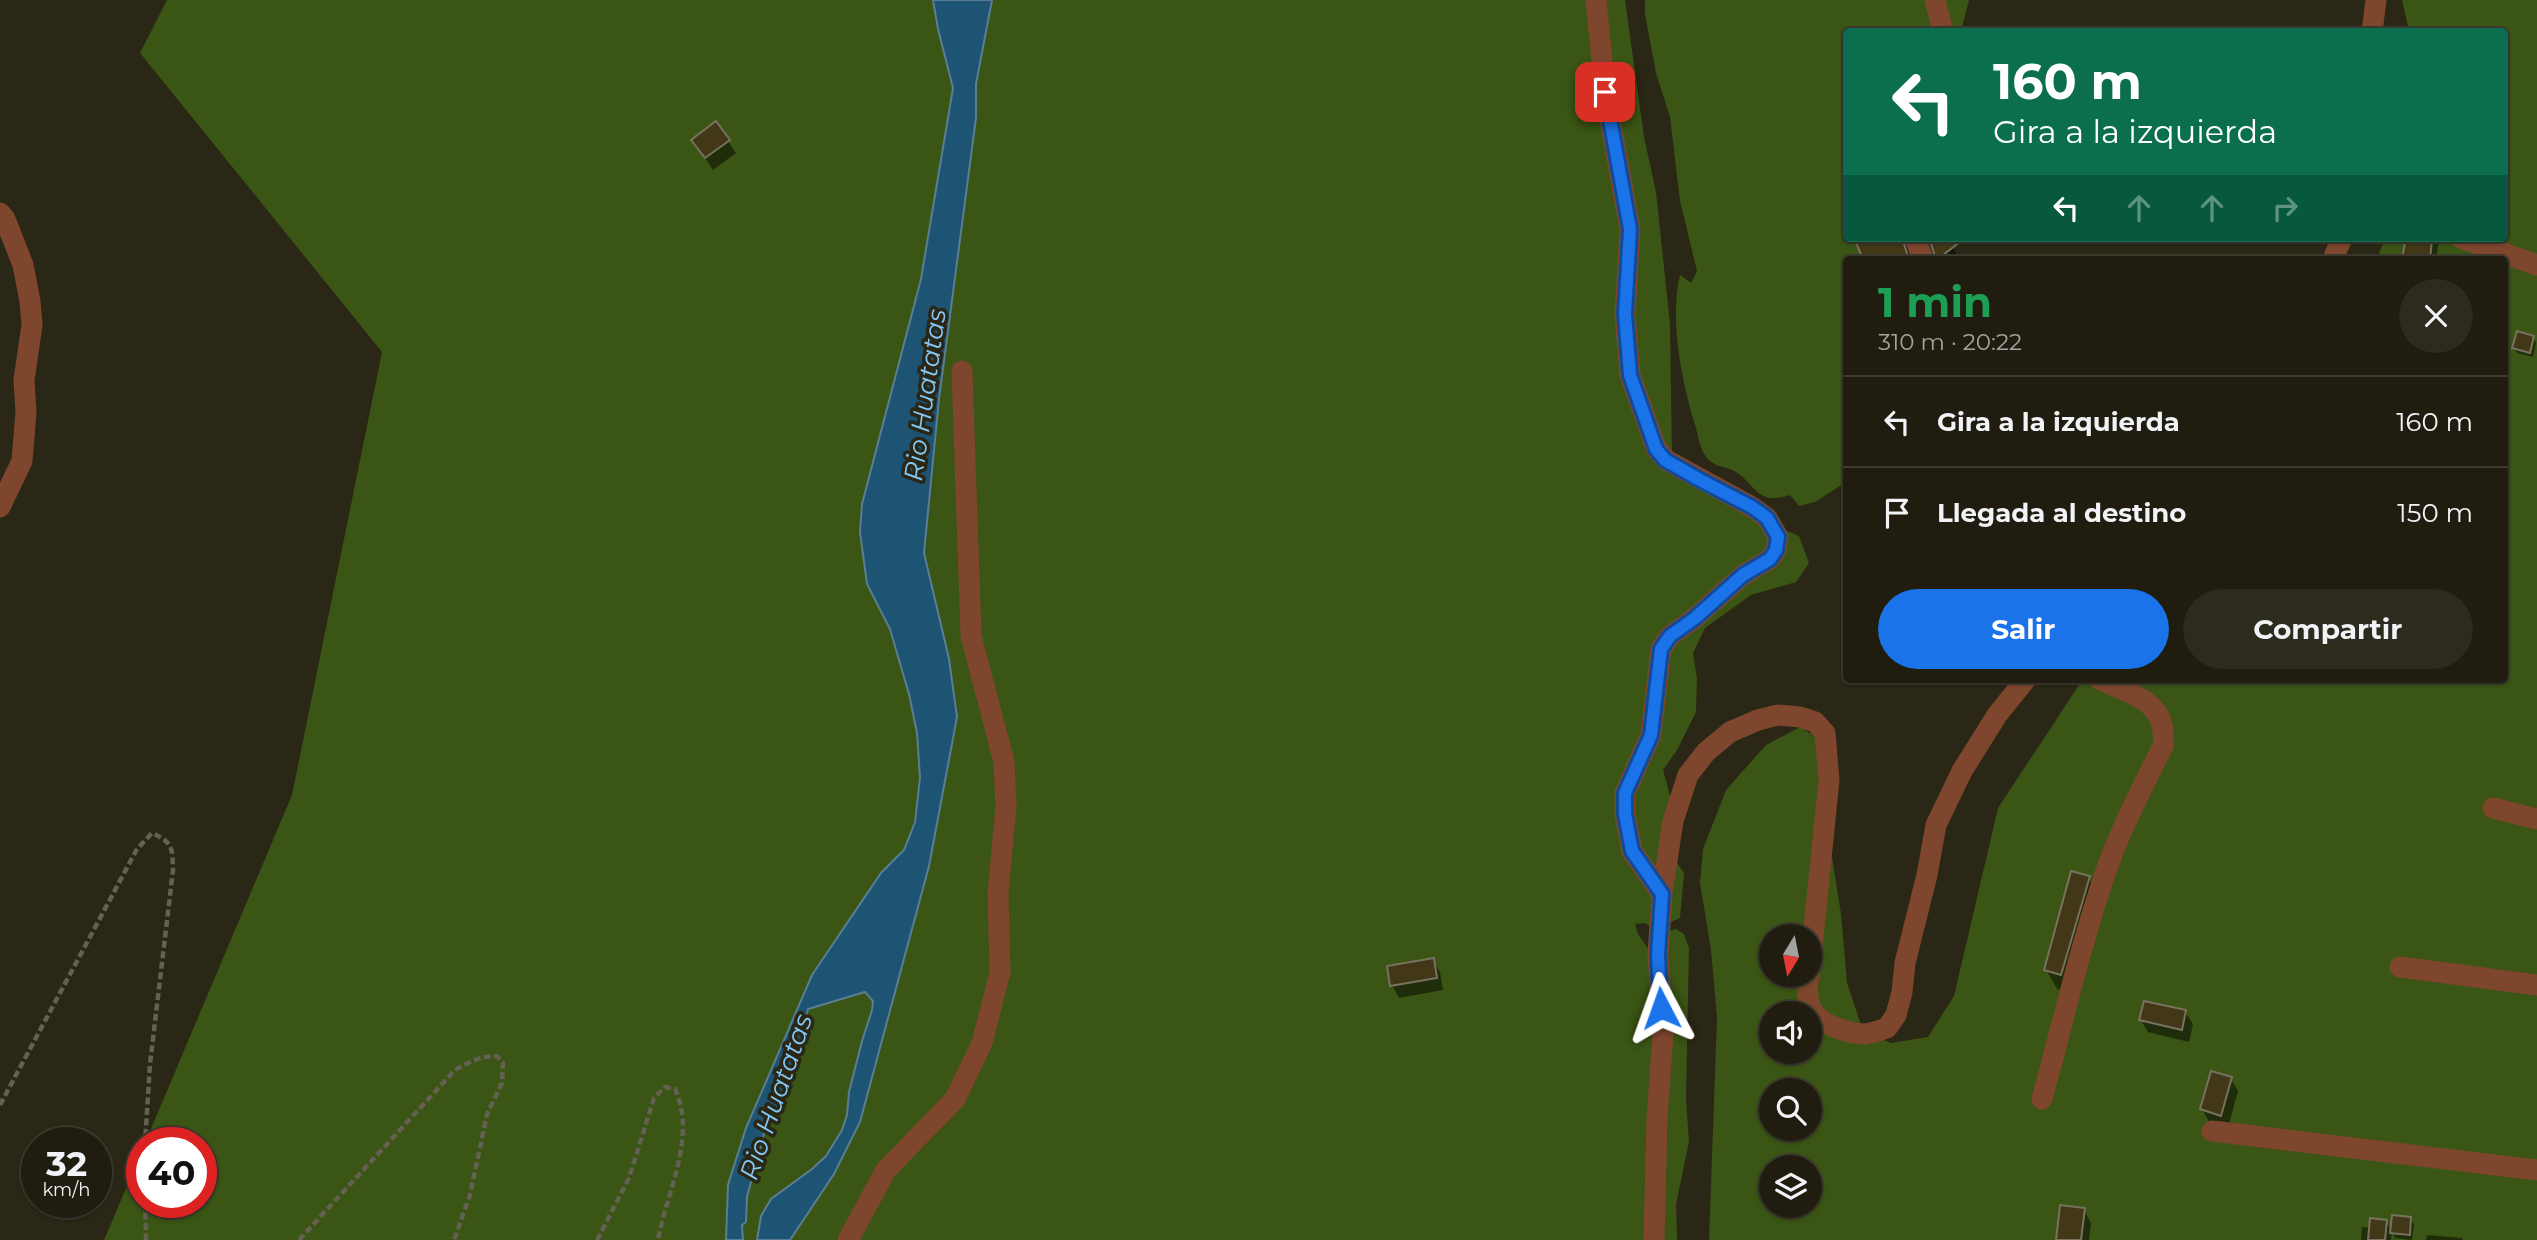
<!DOCTYPE html>
<html lang="es">
<head>
<meta charset="utf-8">
<style>
  body { margin:0; font-family:Montserrat,sans-serif; background:#2d2a1e; color:#f1f3f6; height:100vh; display:flex; flex-direction:column; font-size:26px; white-space:nowrap }
  * { box-sizing:border-box; margin:0 }
  p { font-size:23px; color:#a2a29f }
  .icon { flex:none; width:38px; height:38px; fill:none; stroke:currentColor; stroke-width:2; stroke-linecap:round; stroke-linejoin:round }
  .map { position:relative; flex:1; overflow:hidden }
  .drawer { position:absolute; left:1843px; top:256px; width:665px; height:427px; display:flex; flex-direction:column; background:#201d10; border-radius:7px; box-shadow:0 2px 5px #0004,0 0 0 2px #3d3b30 }
  .drawer>* { flex:none }
  .hud { position:absolute; left:1843px; top:28px; width:665px; height:214px; border-radius:7px; box-shadow:0 2px 5px #0004,0 0 0 2px #3d3b30; background:#0b6e4f; color:#fff; overflow:hidden }
  .needle { width:46px; rotate:190deg }
  .tools { position:absolute; left:1759px; top:924px; display:grid; gap:14px }
  .tools a { display:grid; place-items:center; width:63px; height:63px; border-radius:50%; background:#201d10; box-shadow:0 2px 5px #0004,0 0 0 2px #3d3b30; font-size:35px }
  .speed { position:absolute; left:21px; top:1127px; display:flex; gap:14px; font-size:35px; font-weight:700; text-align:center }
  .speed>* { display:grid; place-content:center; width:91px; height:91px; border-radius:50%; background:#201d10; box-shadow:0 2px 5px #0004,0 0 0 2px #3d3b30; line-height:1 }
  .speed small { font-size:18px; font-weight:400 }
  .speed .limit { border:10px solid #d22; background:#fff; color:#111 }
  .pin { position:absolute; display:grid; place-items:center; width:60px; height:60px; color:#fff; margin:-30px; border-radius:14px; box-shadow:0 4px 10px #0006 }
  .me { position:absolute; width:77px; margin:-38px; rotate:356deg; stroke-linejoin:round; filter:drop-shadow(0 0 5px #0008) }
  .turn { display:flex; align-items:center; gap:24px; height:147px; padding:0 35px; font-size:32px }
  .turn .icon { width:91px; height:91px; stroke-width:2.5 }
  .turn b { display:block; font-size:49px; line-height:60px }
  .lanes { display:flex; align-items:center; height:66px; padding:0 35px; background:#0003; justify-content:center; gap:35px; direction:ltr }
  .lanes .off { opacity:.35 }
  .round { display:grid; place-items:center; flex:none; width:74px; height:74px; border-radius:37px; background:#2d2a1e }
  .summary { display:flex; align-items:center; justify-content:space-between; height:119px; padding:0 35px }
  h1 { font-size:42px; font-weight:700; line-height:52px; color:#1e9e55 }
  .primary-button { display:flex; gap:14px; margin-top:auto; padding:14px 35px }
  .primary-button a { flex:1; height:80px; border-radius:42px; background:#1a73e8; color:#fff; font-size:28px; font-weight:700; line-height:80px; text-align:center }
  .primary-button a+a { background:#2d2a1e; color:#f1f3f6 }
  ul { padding:0; list-style:none }
  li { display:flex; align-items:center; gap:21px; height:91px; padding:0 35px; border-top:2px solid #3d3b30 }
  li div { flex:1 }
  li b { display:block; font-size:26px }
  li em { font-style:normal }
  .map>svg:first-child { display:block }
</style>
</head>
<body>
<div class="map">
<svg width="2537" height="1240" viewBox="0 0 2537 1240">
  <rect width="100%" height="100%" fill="#2b2716"/>
  <path fill="#3a5514" fill-rule="evenodd" d="M167 0H1625L1644 137 1656 192 1670 324 1672 459 1782 529 1799 536 1809 563 1796 582 1751 595 1705 628 1693 653 1697 679 1696 712 1677 750 1663 770 1676 817 1671 854 1684 873 1680 918 1655 929 1645 923 1635 924 1638 934 1649 950 1668 931 1676 929 1684 934 1689 948 1686 1099 1689 1142 1676 1204 1677 1240H104L142 1151V1202H201V1143H145L292 795 382 352 140 53Z
    M1645 0H1969L1961 31 1846 32V238H1905L1906 259H1846V482L1815 502 1799 506 1790 495C1757 506 1756 485 1736 472 1726 466 1715 468 1707 458 1701 451 1698 438 1696 428 1682 383 1669 321 1680 275L1691 283 1697 271 1680 201 1670 117 1656 73 1645 14Z
    M2402 0H2537V1240H1709L1717 1017 1711 950 1700 883 1703 849 1726 790 1766 745 1800 727 1820 740 1831 851 1841 914 1847 983 1863 1031 1891 1043 1928 1037 1954 996 1998 808 2083 679H2504V259H2377L2385 238H2504V32L2409 31ZM1771 936H1810V975H1771ZM1771 1013H1810V1052H1771ZM1771 1090H1810V1129H1771ZM1771 1167H1810V1206H1771Z"/>
  <path fill="#1d5373" stroke="#5a7e92" stroke-width="2" d="M933 0H992L976 84V118L939 399 924 553 949 659 957 717 929 866 860 1122 834 1174 790 1240H757L761 1216 771 1199 812 1169 826 1156 842 1130 847 1115 849 1092 862 1041 872 1010 873 1001 865 992 808 1009 795 1071 764 1133 747 1197 746 1222 742 1225 743 1240H726L728 1185 746 1128 812 975 881 873 904 850 915 822 920 778 917 733 909 694 890 629 867 584 860 532 862 504 921 279 953 88 938 29Z"/>
  <path fill="#0007" d="M1843 61H1846V119L1841 109Z
    M693 140 728 141 736 153 713 170Z
    M1856 238H1903L1911 259H1865Z
    M1927 238H1946L1960 259H1939L1932 242Z
    M2407 238H2456L2454 241H2439L2436 259H2404Z
    M2533 337 2536 343 2533 357 2517 353 2514 348Z
    M2089 878 2100 897 2072 993 2057 989 2046 969Z
    M1433 960 1440 972 1443 990 1399 998 1392 985Z
    M2185 1012 2193 1024 2189 1042 2148 1032 2141 1020Z
    M2231 1079 2238 1091 2228 1128 2209 1122 2202 1109Z
    M2084 1210 2091 1223 2089 1240H2057Z
    M2410 1219 2414 1224 2412 1240 2395 1238 2392 1232 2391 1240H2361L2362 1227 2371 1228 2386 1222 2392 1232Z
    M2427 1235 2462 1238 2463 1240H2426Z"/>
  <path fill="#423817" stroke="#77725f" stroke-width="2" d="M716 121 730 140 705 158 691 140Z
    M1854 238H1902L1909 259H1863Z
    M1929 238H1965L1938 259H1936Z
    M2406 238 2432 240 2430 259H2402Z
    M2517 331 2534 336 2530 353 2512 348Z
    M2071 871 2090 876 2061 975 2044 970Z
    M1434 958 1437 978 1390 986 1387 966Z
    M2144 1001 2186 1010 2182 1030 2139 1020Z
    M2211 1071 2232 1077 2221 1116 2200 1109Z
    M2060 1205 2085 1208 2081 1240H2056Z
    M2392 1215 2411 1217 2410 1235 2390 1233Z
    M2370 1218 2387 1220 2385 1240H2368Z"/>
  <g fill="none" stroke-linecap="round" stroke-linejoin="round">
    <path stroke="#656152" stroke-width="4.5" stroke-dasharray="7 3.5" stroke-linecap="butt" d="M0 1105 137 849 152 833C174 843 172 848 173 870L150 1064 145 1143
      M145 1202 146 1240
      M299 1240 455 1070C469 1062 480 1056 497 1056L503 1063 502 1083 487 1114 470 1195 454 1240
      M597 1240 629 1178 654 1098 665 1087 675 1089C697 1138 667 1190 658 1240"/>
    <path stroke="#7e462d" stroke-width="21" d="M1596 0 1605 92 1630 229 1625 314 1630 375 1656 448 1666 460 1752 507 1767 518 1778 537 1776 550 1770 559 1743 575 1695 618 1670 636 1661 649 1651 735 1625 793V814L1632 851 1662 894
      M1935 0 1943 32
      M2372 32 2376 0
      M0 213 5 219 23 265 30 301 32 325 24 380 26 412 22 461 0 507
      M1915 238 1923 259
      M2461 238 2537 265
      M2333 259 2342 238
      M2493 808 2537 819
      M2400 967 2537 985
      M1809 975C1807 986 1806 997 1811 1008 1818 1024 1848 1034 1865 1034 1872 1033 1880 1030 1887 1028L1896 1015 1902 992 1905 963 1927 875 1936 825 1962 771 1997 715 2026 679
      M2042 1099C2063 1022 2081 943 2107 868 2122 826 2143 786 2163 746 2168 700 2133 696 2099 679
      M2212 1131 2537 1170
      M848 1240 886 1170 955 1099 982 1043 1000 972 998 893 1006 806 1004 762 971 636 962 371
      M1654 1240 1657 1118 1663 1034 1658 955 1662 894 1673 821 1688 775 1706 752 1730 732 1758 720 1778 715 1800 717 1815 722 1825 733 1829 780 1810 967"/>
  </g>
  <g fill="none" stroke-linecap="round" stroke-linejoin="round">
    <defs>
      <path id="route" d="M1605 92 1630 229 1625 314 1630 375 1656 449 1665 460 1700 480 1752 507 1767 518 1778 537 1776 550 1770 559 1743 575 1695 618 1670 636 1661 649 1651 735 1625 793V814L1632 851 1662 894 1658 955 1661 1008"/>
    </defs>
    <use href="#route" stroke="#114b97" stroke-width="18"/>
    <use href="#route" stroke="#1a73e8" stroke-width="12"/>
  </g>
  <g text-anchor="middle" dominant-baseline="central" stroke-width="7" stroke-linejoin="round" paint-order="stroke">
    <g font-size="26" font-style="italic" fill="#83c8f5" stroke="#2b2716">
      <text transform="translate(925 395) rotate(-82)">Rio Huatatas</text>
      <text transform="translate(776 1097) rotate(-71)">Rio Huatatas</text>
    </g>
  </g>
</svg>
<div class="tools">
<a><svg class="needle" viewBox="-14 -14 28 28"><path d="M0-13l5 13h-10z" fill="#e53935"/><path d="M0 13l5-13h-10z" fill="#a2a29f"/></svg></a>
<a><svg class="icon" aria-label="sound" viewBox="0 0 24 24"><path d="M4 9h4l5-4v14l-5-4H4zM17 9q2 3 0 6"/></svg></a>
<a><svg class="icon" aria-label="search" viewBox="0 0 24 24"><circle cx="10" cy="10" r="6"/><path d="M15 15l6 6"/></svg></a>
<a><svg class="icon" aria-label="layers" viewBox="0 0 24 24"><path d="M12 4l9 5-9 5-9-5zM3 14l9 5 9-5"/></svg></a>
</div>
<div class="speed"><div>32<small>km/h</small></div><div class="limit">40</div></div>
<div class="pin" style="left:1605px;top:92px;background:#d93025"><svg class="icon" aria-label="arrive" viewBox="0 0 24 24"><path d="M6 21V4h12l-3 4 3 4H6"/></svg></div>
<svg class="me" style="left:1661px;top:1008px" viewBox="-20 -20 40 40"><path d="M0-17L14 15 0 8-14 15z" fill="#1a73e8" stroke="#fff" stroke-width="4"/></svg>
<div class="hud">
<div class="turn"><svg class="icon" aria-label="left" viewBox="0 0 24 24"><path d="M17 20v-9H6M10 6l-5 5 5 5"/></svg><div><b>160 m</b>Gira a la izquierda</div></div>
<div class="lanes"><svg class="icon" aria-label="left" viewBox="0 0 24 24"><path d="M17 20v-9H6M10 6l-5 5 5 5"/></svg><svg class="icon off" aria-label="ahead" viewBox="0 0 24 24"><path d="M12 20V5M6 11l6-6 6 6"/></svg><svg class="icon off" aria-label="ahead" viewBox="0 0 24 24"><path d="M12 20V5M6 11l6-6 6 6"/></svg><svg class="icon off" aria-label="right" viewBox="0 0 24 24"><path d="M7 20v-9h11M14 6l5 5-5 5"/></svg></div>
</div>
<section class="drawer">
<div class="summary"><div><h1>1 min</h1><p>310 m · 20:22</p></div><a class="round"><svg class="icon" aria-label="close" viewBox="0 0 24 24"><path d="M6 6l12 12M18 6L6 18"/></svg></a></div>
<ul>
<li><svg class="icon" aria-label="left" viewBox="0 0 24 24"><path d="M17 20v-9H6M10 6l-5 5 5 5"/></svg><div><b>Gira a la izquierda</b></div><em>160 m</em></li>
<li><svg class="icon" aria-label="arrive" viewBox="0 0 24 24"><path d="M6 21V4h12l-3 4 3 4H6"/></svg><div><b>Llegada al destino</b></div><em>150 m</em></li>
</ul>
<div class="primary-button"><a>Salir</a><a>Compartir</a></div>
</section>
</div>
</body>
</html>
